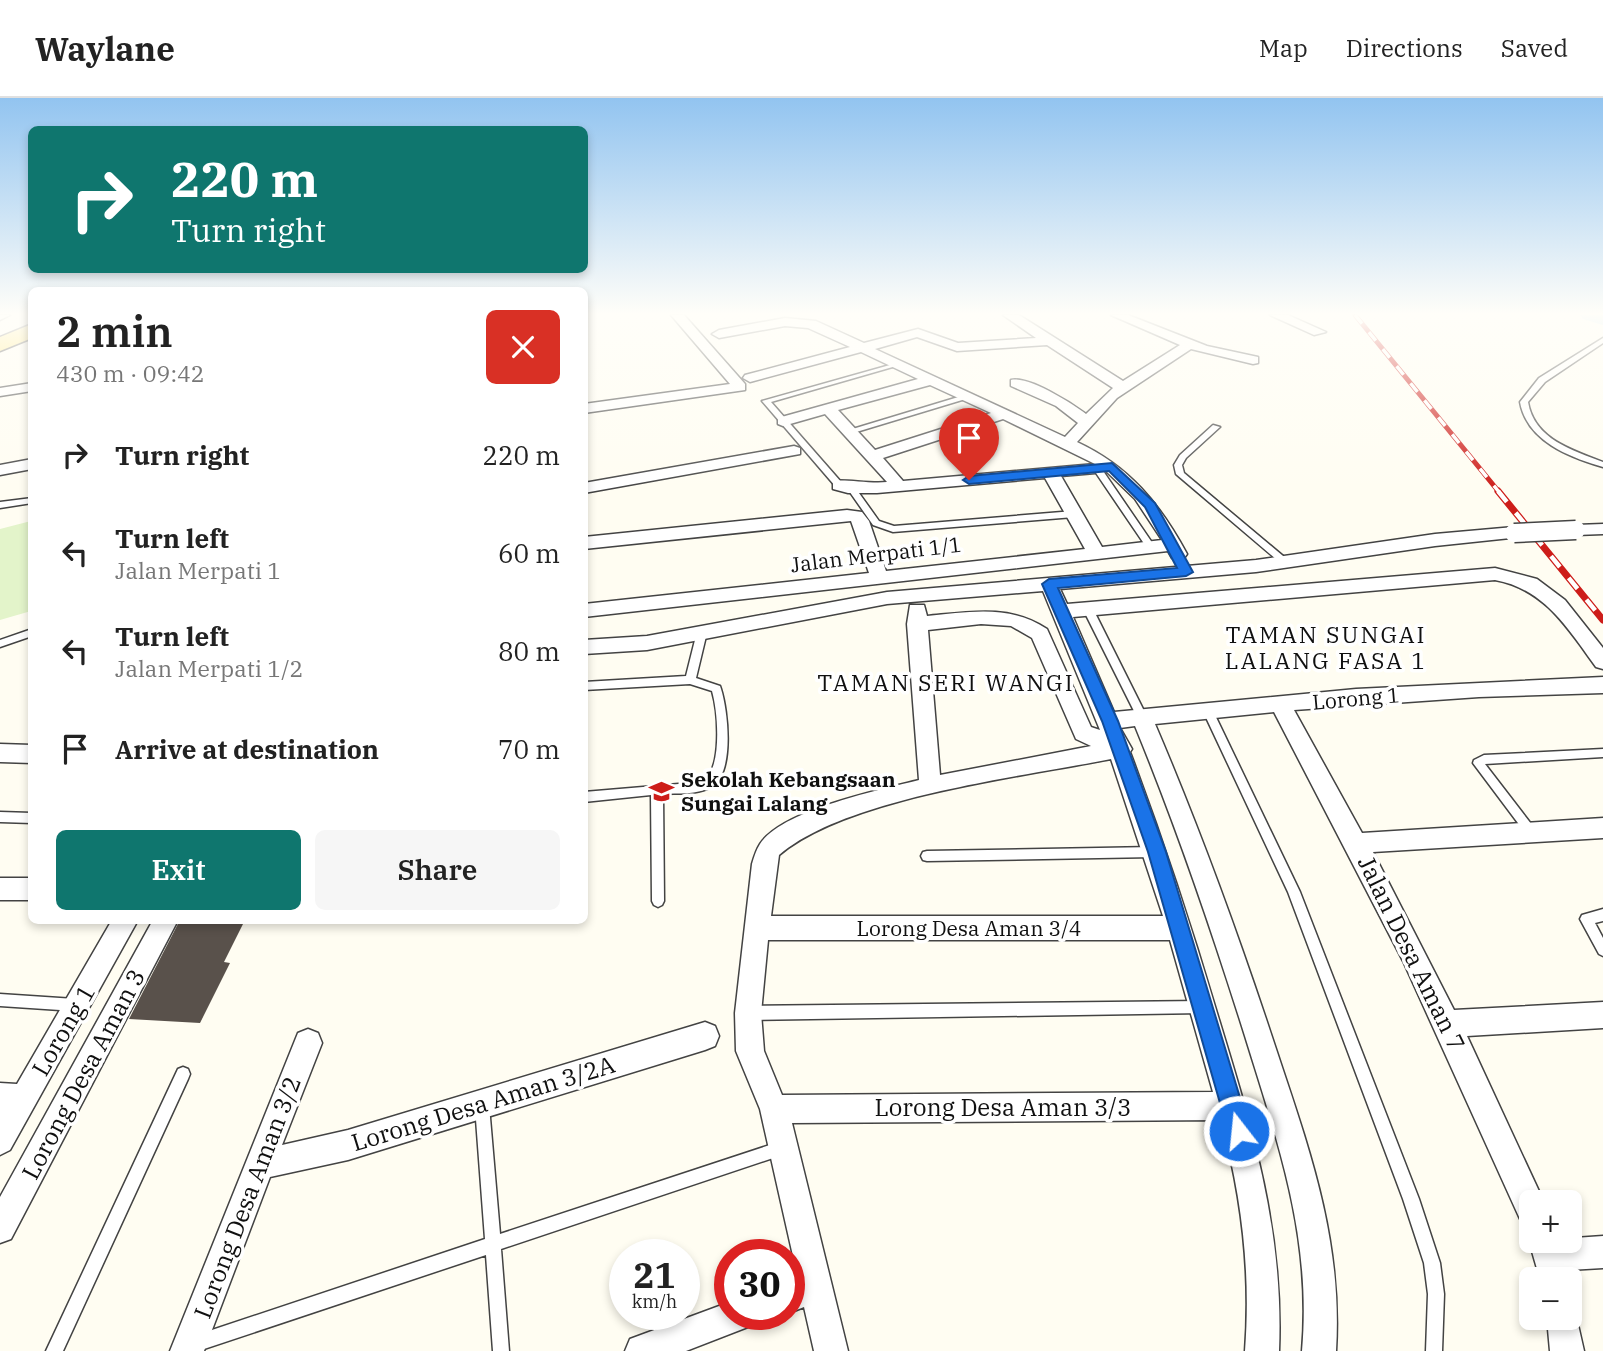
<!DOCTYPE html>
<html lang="en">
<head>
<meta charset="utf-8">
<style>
  body { margin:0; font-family:"IBM Plex Serif",serif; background:#f6f6f6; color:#222; height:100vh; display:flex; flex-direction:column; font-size:26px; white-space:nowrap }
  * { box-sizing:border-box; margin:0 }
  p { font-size:23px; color:#767676 }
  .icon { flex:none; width:38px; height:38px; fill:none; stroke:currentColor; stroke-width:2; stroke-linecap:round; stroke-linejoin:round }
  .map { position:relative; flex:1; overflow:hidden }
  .sheet { position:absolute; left:28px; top:189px; width:560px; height:637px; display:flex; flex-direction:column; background:#fff; border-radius:10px; box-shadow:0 4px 10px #0003 }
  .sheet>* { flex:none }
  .guide { position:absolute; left:28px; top:28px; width:560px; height:147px; border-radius:10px; box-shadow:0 4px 10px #0003; background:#0f766e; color:#fff; overflow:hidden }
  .fabs { position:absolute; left:1519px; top:1092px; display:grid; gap:14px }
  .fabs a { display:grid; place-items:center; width:63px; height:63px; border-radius:10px; background:#fff; box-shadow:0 4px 10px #0003; font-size:35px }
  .speed { position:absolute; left:609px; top:1141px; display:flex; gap:14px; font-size:35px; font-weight:700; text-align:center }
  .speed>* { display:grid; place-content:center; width:91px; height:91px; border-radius:50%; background:#fff; box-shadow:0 4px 10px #0003; line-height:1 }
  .speed small { font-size:18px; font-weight:400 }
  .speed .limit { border:10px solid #d22; background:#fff; color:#111 }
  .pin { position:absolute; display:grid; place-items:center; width:60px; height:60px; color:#fff; margin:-72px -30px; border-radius:50% 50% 50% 0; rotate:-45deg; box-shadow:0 0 7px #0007 }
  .pin .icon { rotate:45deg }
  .me { position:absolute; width:77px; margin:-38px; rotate:344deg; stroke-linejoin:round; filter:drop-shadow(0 0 5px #0008) }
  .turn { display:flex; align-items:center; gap:24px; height:147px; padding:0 28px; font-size:32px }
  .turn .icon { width:91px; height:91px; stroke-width:2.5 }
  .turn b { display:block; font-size:49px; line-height:60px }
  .round { display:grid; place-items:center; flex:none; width:74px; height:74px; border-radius:10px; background:#f6f6f6 }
  .overview { display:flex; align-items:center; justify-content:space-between; height:119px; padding:0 28px }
  h1 { font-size:42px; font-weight:600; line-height:52px }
  .cta { display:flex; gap:14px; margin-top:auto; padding:14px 28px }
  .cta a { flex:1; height:80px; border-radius:10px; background:#0f766e; color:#fff; font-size:28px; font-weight:600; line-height:80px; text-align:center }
  .cta a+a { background:#f6f6f6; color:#222 }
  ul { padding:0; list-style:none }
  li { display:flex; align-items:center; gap:21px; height:98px; padding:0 28px }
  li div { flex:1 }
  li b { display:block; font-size:26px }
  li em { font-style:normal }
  header { display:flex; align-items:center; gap:42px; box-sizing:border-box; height:98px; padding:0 35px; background:#fff; border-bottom:2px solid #e0e0e0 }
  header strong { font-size:33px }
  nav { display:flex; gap:38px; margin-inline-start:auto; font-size:24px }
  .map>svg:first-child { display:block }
</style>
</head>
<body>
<header>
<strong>Waylane</strong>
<nav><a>Map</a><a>Directions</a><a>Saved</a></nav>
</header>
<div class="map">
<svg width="1603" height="1253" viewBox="0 0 1603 1253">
  <rect width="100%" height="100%" fill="#fffdf2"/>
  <path fill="#e3f4ca" d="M31 423V513L0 522V431Z"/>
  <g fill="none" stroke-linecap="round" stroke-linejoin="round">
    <path fill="#b2dbfb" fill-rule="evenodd" d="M1580 217H1603V227L1583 221Z"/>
  </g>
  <path fill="#59514b" d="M180 822H245L224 864 230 865 200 925 129 921Z"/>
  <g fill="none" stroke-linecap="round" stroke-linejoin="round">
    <defs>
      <path id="service" d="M1603 240V245L1545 284 1528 304C1534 341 1572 352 1603 364V369C1569 359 1527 343 1520 304L1539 280Z
        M897 265 903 266 771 304 842 385V389H836L762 303Z
        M965 297 972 299 853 335 846 333Z
        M1213 327 1220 329 1186 360 1182 367 1184 375 1289 463V467H1283L1176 376 1174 367 1180 357Z
        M1095 370H1101L1153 446V450H1147L1094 372Z
        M848 388H854L879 423 894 428 1074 413 1078 416 1074 419 893 434 873 427 847 390Z
        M32 400V405L0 410V404Z
        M1088 508 1093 511 1147 619 1146 622H1138L1137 619 1083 511Z
        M32 531V538L0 549V542Z
        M702 531 707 534 696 580 720 588 721 591C728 613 735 676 711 689 698 697 677 695 663 696L664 803 662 807 658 809 654 807 652 803 651 697 584 704V694L702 684C723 672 718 614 712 593L690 586 584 592V584L686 578 697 534Z
        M1208 609 1213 613 1300 794 1419 1101 1440 1165 1444 1196 1442 1253H1426L1428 1196 1424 1165 1403 1101 1288 794 1203 613Z
        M1603 651V659L1485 666 1535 731 1537 734 1535 737 1531 739 1527 737 1473 665 1474 662 1484 657Z
        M0 714 32 715V725L0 724Z
        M1154 749 1158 750 1160 754 1158 758 1154 759 927 763 923 762 921 758 923 754 927 753Z
        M1603 811V823L1595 825 1603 840V858L1599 856 1580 821 1582 817Z
        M0 896 75 901 80 902 82 907 80 912 75 913 0 908Z
        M1203 903 1208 904 1210 909 1208 914 1203 915 748 922 743 920 741 915 743 910 748 908Z
        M183 969 188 971 190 976 188 981 63 1253H46L178 971Z
        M482 1001 487 1003 489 1008 500 1136 782 1043 787 1045 789 1050 787 1055 782 1057 501 1151 509 1253H493L486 1157 198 1253 191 1251 189 1245 191 1239 485 1141 475 1008 477 1003Z"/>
      <path id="minor" d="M0 217H10L0 222Z
        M671 217H684L745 286V292L584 315V306L730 286Z
        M1003 217H1019L1123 283 1180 247 1111 217H1128L1207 248 1258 259V265L1253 266 1191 251 1117 300 1077 344C1129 368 1160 406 1187 456L1184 460H1172L1168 453 584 519V506L869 475 851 423 584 451V439L847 412 862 414 869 423 886 473 1085 451 1045 380 877 395H848L833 391V383C845 381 871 386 887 384L825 316 783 328 778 326V320L918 281 861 254 750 284 743 280 745 277 850 249 808 230 785 228 719 240 712 236 719 232 785 220 816 223 864 245 918 231 958 245 1036 240ZM917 239 957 253 1047 247 1113 290 1086 316C1071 305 1029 278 1011 282V288L1056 308 1078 325 1065 339 875 251ZM930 287 991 315 875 352 838 312ZM1003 321 1095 366 903 383 883 360ZM1107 374 1135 401 1162 442 1102 449 1061 378Z
        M1270 217H1288L1326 234 1314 237Z
        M32 285V293L0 298V290Z
        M794 348 800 350V356L584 395V385Z
        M32 361V371L0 377V367Z
        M1603 426V436L1576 437 1567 432 1576 427Z
        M1514 429 1520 431 1523 435 1520 439 1435 448 1256 474 1060 491 1067 506 1495 470 1537 481 1565 502 1603 550V571L1596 569C1568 531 1545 491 1495 482L1073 519 1114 614 1356 591 1603 579V595L1479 599 1294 612 1362 735 1603 720V740L1373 754 1454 912 1603 904V930L1467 938 1544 1104H1531V1125L1520 1121 1403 863 1274 614 1155 626C1199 729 1237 833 1272 939 1307 1045 1343 1139 1336 1253H1302C1312 1139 1278 1045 1245 938 1212 833 1177 730 1135 628L1120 630 1132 651 1130 654C1163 742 1191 827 1217 915 1252 1030 1284 1132 1279 1253H1245C1251 1174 1242 1099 1221 1022L792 1025 848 1253H814L804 1209 789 1215V1183L798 1180 760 1011 736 953 735 915 752 766C754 759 756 752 760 746 782 712 880 692 919 682L907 526 910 507H924L927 518C969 514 1010 506 1047 531L1091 629 1100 632 1043 493 887 506 647 552 584 556V542L647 538 887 494 1256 462 1435 436ZM981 526 1011 528 1032 540 1076 641 1091 648 940 677 928 532ZM1111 661 1163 818H771L779 757C847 699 1021 679 1111 661ZM768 842H1170L1213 994 782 997 764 953 761 915Z
        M0 646 32 647V665L0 664Z
        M0 780H32V802H0Z
        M112 822H138L10 1052 0 1057V985L17 986Z
        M153 822H178L11 1141 0 1145V1099Z
        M705 924 715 928 719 938 715 948 705 952 348 1062 270 1079 204 1253H170L298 935 308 931 318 935 322 945 282 1047 348 1032Z
        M1603 1138V1170L1569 1172 1570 1186V1181H1540L1529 1143 1531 1139V1143Z
        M730 1204V1216H758L753 1227 686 1253H625L630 1241Z
        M1570 1207 1574 1209 1584 1253H1550L1547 1220H1570Z"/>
      <path id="primary" d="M32 226V240L0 253V239Z"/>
    </defs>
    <use href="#service" stroke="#434343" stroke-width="3"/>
    <use href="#minor" stroke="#434343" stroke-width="3"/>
    <use href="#primary" stroke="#212121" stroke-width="3"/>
    <use href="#service" fill="#fff" fill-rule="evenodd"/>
    <use href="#minor" fill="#fff" fill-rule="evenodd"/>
    <use href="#primary" fill="#ffe362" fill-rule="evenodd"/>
    <defs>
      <path id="rail-far1" d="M1355 217 1499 394"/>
      <path id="rail" d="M1498 393 1603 522"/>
    </defs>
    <use href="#rail-far1" stroke="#cd1d1a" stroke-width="5"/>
    <use href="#rail" stroke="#cd1d1a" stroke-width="7"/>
    <use href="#rail-far1" stroke="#fff" stroke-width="3.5" stroke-dasharray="11" stroke-linecap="butt"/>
    <use href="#rail" stroke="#fff" stroke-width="4.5" stroke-dasharray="14" stroke-linecap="butt"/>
    <defs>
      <path id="minor-bridge" d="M1514 435 1576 432"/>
    </defs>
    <use href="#minor-bridge" stroke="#434343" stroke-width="21" stroke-linecap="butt"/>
    <use href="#minor-bridge" stroke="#fff" stroke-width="18"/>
  </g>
  <linearGradient id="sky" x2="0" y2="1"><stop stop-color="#92c4f0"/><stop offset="0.55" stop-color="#fffef9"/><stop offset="1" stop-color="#fffef9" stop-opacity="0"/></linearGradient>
  <rect width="1603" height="392" fill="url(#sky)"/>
  <path fill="#1a73e8" stroke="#114b97" stroke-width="2" d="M1112 365 1155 405 1193 474 1186 478 1058 490 1118 623 1166 754 1250 1033 1247 1041 1239 1044 1231 1041 1228 1033 1148 754 1102 623 1042 486 1049 481 1177 470 1145 409 1109 373 969 386 963 382 969 378Z"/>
  <defs>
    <symbol id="school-bare" viewBox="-9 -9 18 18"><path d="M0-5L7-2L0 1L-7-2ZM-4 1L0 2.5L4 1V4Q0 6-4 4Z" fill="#cd1d1a" stroke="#fff" stroke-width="2.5" paint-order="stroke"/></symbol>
  </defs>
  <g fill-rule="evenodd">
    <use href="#school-bare" x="644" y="676" width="35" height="35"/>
  </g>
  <g text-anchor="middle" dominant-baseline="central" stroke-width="7" stroke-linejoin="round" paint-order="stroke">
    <g font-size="21" fill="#101010" stroke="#fff">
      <text transform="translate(876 456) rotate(-7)">Jalan Merpati 1/1</text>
      <text transform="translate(1356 600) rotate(-5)">Lorong 1</text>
      <text x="969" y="830">Lorong Desa Aman 3/4</text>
    </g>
    <g font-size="21" font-weight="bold" fill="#101010" stroke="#fff" text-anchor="start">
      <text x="681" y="681">Sekolah Kebangsaan<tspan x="681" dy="24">Sungai Lalang</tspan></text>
    </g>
    <g font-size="23" letter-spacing="2" fill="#101010" stroke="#fff">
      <text x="1326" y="536">TAMAN SUNGAI<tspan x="1326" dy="26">LALANG FASA 1</tspan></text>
      <text x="946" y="584">TAMAN SERI WANGI</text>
    </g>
    <g font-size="24" fill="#101010" stroke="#fff">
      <text transform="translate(1412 855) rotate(64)">Jalan Desa Aman 7</text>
      <text transform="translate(63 932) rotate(-60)">Lorong 1</text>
      <text transform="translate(83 976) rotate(-62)">Lorong Desa Aman 3</text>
      <text transform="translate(483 1005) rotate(-17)">Lorong Desa Aman 3/2A</text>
      <text x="1003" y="1009">Lorong Desa Aman 3/3</text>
      <text transform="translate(247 1099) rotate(-69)">Lorong Desa Aman 3/2</text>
    </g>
  </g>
</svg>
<div class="fabs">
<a>+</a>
<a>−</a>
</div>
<div class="speed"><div>21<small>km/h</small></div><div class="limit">30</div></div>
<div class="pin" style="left:969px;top:382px;background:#d93025"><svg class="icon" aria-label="arrive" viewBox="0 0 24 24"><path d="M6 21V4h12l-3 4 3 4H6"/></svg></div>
<svg class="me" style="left:1239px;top:1033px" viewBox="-20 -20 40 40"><circle r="17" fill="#1a73e8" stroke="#fff" stroke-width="3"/><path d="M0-11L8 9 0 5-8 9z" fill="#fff"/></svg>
<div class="guide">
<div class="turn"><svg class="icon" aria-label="right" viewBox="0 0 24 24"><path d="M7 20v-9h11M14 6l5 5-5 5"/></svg><div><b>220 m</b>Turn right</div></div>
</div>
<section class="sheet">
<div class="overview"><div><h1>2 min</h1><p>430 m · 09:42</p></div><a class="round" style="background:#d93025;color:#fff"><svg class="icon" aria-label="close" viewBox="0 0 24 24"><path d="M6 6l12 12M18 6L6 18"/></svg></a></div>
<ul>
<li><svg class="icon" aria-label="right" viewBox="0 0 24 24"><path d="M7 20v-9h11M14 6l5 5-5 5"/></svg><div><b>Turn right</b></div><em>220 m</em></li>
<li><svg class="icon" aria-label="left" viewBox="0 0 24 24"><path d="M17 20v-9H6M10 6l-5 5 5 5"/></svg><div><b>Turn left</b><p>Jalan Merpati 1</p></div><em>60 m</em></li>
<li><svg class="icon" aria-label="left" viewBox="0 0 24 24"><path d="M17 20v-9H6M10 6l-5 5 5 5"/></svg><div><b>Turn left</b><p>Jalan Merpati 1/2</p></div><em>80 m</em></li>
<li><svg class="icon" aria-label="arrive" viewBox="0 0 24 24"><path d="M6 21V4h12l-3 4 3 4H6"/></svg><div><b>Arrive at destination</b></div><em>70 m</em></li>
</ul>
<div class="cta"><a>Exit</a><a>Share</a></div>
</section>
</div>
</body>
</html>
